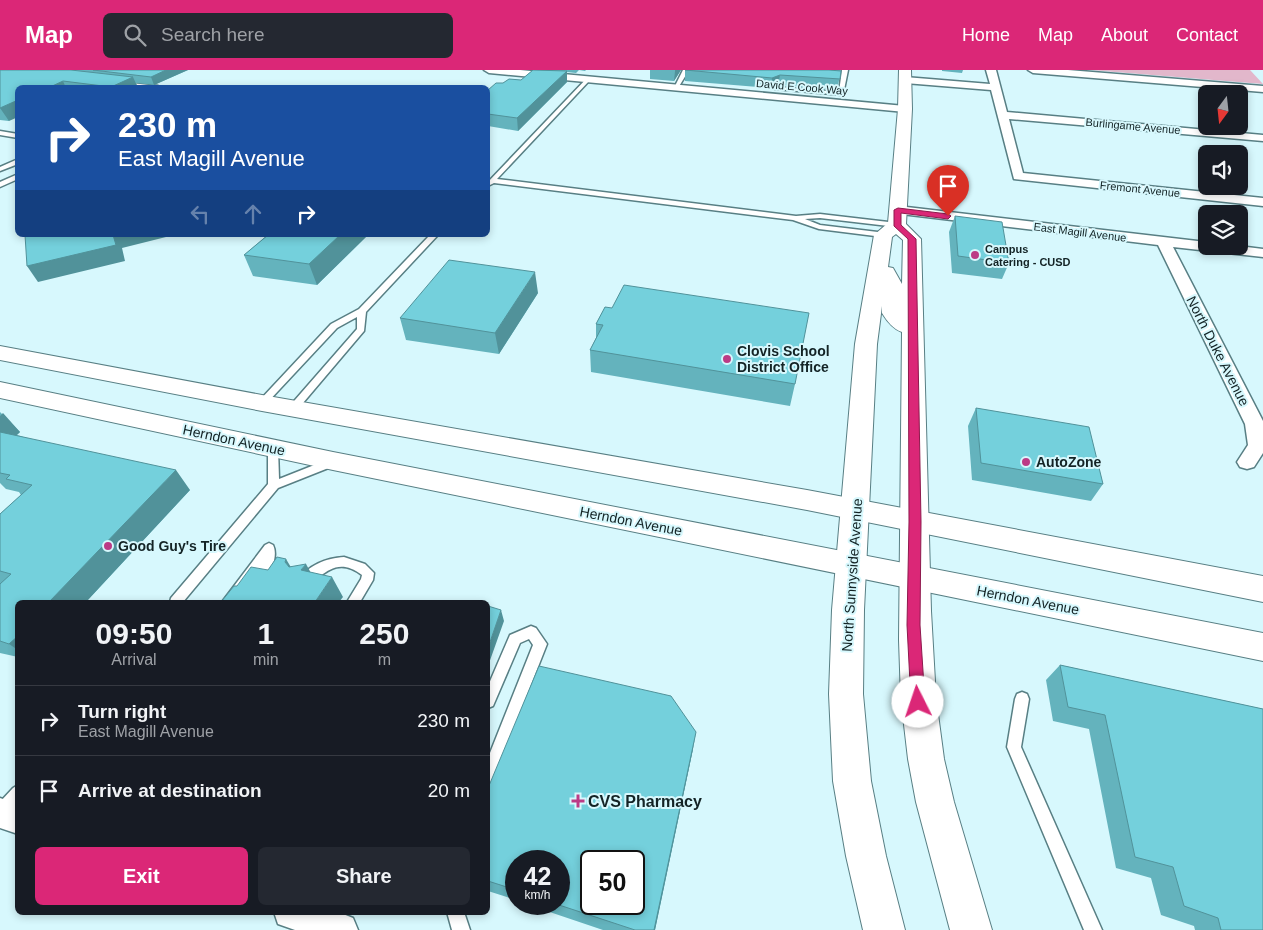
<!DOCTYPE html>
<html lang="en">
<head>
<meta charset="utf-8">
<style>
  body { margin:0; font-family:Arial,sans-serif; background:#242831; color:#f1f3f6; height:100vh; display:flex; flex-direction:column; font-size:19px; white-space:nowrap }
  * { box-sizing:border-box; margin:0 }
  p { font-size:16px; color:#9ea1a6 }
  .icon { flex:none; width:28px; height:28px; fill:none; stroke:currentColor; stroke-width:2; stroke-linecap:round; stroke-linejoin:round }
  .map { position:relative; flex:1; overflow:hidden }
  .drawer { position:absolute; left:15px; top:530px; width:475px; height:315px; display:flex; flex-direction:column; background:#171b24; border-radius:8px; box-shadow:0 2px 8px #0003 }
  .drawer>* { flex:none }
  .banner { position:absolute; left:15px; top:15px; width:475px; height:152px; border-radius:8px; box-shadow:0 2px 8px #0003; background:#1a4fa0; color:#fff; overflow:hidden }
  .needle { width:32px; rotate:195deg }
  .controls { position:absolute; left:1198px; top:15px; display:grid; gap:10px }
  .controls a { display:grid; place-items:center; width:50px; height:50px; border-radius:8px; background:#171b24; box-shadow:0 2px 8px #0003; font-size:25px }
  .speed { position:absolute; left:505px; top:780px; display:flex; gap:10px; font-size:25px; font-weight:700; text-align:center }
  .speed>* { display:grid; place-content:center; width:65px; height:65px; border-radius:50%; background:#171b24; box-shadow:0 2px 8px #0003; line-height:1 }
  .speed small { font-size:12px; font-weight:400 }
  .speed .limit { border:2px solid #111; border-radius:8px; background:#fff; color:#111 }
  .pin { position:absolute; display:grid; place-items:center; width:42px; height:42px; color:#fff; margin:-51px -21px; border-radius:50% 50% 50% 0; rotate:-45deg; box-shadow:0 0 5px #0007 }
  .pin .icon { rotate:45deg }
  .me { position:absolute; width:55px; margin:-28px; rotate:356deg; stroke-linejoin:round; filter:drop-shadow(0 0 4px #0008) }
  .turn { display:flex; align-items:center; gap:18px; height:105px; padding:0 20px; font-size:22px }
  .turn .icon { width:65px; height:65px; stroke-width:2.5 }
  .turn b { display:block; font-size:35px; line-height:42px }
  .lanes { display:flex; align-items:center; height:48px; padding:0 20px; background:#0003; justify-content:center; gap:25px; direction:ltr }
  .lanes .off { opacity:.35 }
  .eta { display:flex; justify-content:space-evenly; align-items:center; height:85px; text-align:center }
  .eta b { font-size:30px; font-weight:700; line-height:35px }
  .cta { display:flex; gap:10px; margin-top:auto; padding:10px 20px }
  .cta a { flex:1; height:58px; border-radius:8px; background:#db2777; color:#fff; font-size:20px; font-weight:700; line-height:58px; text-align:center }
  .cta a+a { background:#242831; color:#f1f3f6 }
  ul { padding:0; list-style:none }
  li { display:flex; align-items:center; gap:15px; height:70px; padding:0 20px; border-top:1px solid #363941 }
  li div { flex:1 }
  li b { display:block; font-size:19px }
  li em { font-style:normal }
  header { display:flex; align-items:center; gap:30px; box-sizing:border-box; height:70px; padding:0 25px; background:#db2777; color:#fff }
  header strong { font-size:24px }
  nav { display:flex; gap:28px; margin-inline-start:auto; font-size:18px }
  .search { width:350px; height:45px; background:#242831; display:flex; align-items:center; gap:12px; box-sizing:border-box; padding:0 18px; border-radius:8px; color:#9ea1a6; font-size:19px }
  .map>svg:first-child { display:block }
</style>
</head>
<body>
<header>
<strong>Map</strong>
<div class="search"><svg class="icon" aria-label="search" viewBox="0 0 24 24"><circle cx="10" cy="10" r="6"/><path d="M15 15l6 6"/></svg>Search here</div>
<nav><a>Home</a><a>Map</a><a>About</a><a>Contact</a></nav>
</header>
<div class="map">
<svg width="1263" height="860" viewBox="0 0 1263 860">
  <rect width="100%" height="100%" fill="#d7f8fd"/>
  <path fill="#e2b7cb" d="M1090 0H1250L1263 14Z"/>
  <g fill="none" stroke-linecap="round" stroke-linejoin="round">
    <defs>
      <path id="lane" d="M683 0H689L678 18H674Z
        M842 0H848L843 25 775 19 778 17 839 22Z
        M588 7 590 10 497 109 796 146 820 144 897 153 901 155 897 157 820 148 805 149 820 155 886 163 887 165 883 167 819 159 793 150 494 113 488 116V112Z
        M122 12 158 16 160 18 120 15Z
        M0 61 18 64V68L0 65Z
        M18 89V94L0 101V97Z
        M18 104V109L0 117V112Z
        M430 165H438L366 242 364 261 297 340H289L288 338 357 259V247L337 258 265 335H259L257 333 259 331 331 254 359 239Z
        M273 374 278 378 279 409 332 388 337 392 336 395 278 418 183 532H170L171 528 268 414V378Z
        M269 473 273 475C281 491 261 520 252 532H239L258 502 235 532H222L265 475Z
        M344 487 365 494 374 503 373 510 360 532H347L361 509 362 505C330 480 316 520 301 515L299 511C307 495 327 488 344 487Z
        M531 556 536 558 547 574 493 711 488 714V688L533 575 529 569 520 573 493 636 488 638V616L510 565Z
        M1022 622 1027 624 1029 629 1021 677 1102 860H1084L1007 677 1015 629 1017 624Z
        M18 715C18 729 18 749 0 749V732L13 718Z
        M447 842H464L470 860H452Z"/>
      <path id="street" d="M484 0H520L905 36 910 39 905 42 489 3Z
        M986 0H996L1007 42 1263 65V71L1009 49 1023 103 1263 128V136L1014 109 991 20 905 13 900 10 905 7 990 14Z
        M1028 0H1068L1263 16V22L1033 3Z
        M898 136 1206 172V176H1239L1263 179V187L1173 177 1263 351V383L1254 397 1247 399 1240 397 1237 392 1248 375 1245 354 1158 175 893 143 891 140 893 137Z
        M0 728 18 734V764L0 758Z
        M274 842H338L353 848 358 860H295L278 854Z"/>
      <path id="secondary" d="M899 0H911L912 39 906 154 921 169 931 541 936 629 944 689 954 732 992 860H950L916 732 908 689 901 629 899 570 902 262C893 259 887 251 882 243V236L877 274 864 540 863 624 871 711 886 786 905 860H863L846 786 833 711 829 624 832 540 855 274 874 165 888 153 898 39ZM896 164 903 170 902 214 893 198 888 197 892 167Z"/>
      <path id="primary" d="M0 276 262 325 807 420 1263 506V532L807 440 262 341 0 290Z
        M0 312 333 382 1263 563V591L333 400 0 328Z"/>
    </defs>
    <use href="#lane" stroke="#587f84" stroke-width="3"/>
    <use href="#street" stroke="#587f84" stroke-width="3"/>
    <use href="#secondary" stroke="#587f84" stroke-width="2"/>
    <use href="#primary" stroke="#587f84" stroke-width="2"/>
    <use href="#lane" fill="#fff" fill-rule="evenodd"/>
    <use href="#street" fill="#fff" fill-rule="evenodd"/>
    <use href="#secondary" fill="#fff" fill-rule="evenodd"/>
    <use href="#primary" fill="#fff" fill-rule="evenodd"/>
  </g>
  <path fill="#64b3bd" d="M0 0H188L154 15 136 13 138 18H18L9 51 0 50Z
    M533 0H586L585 1 579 0 576 3 567 2V12L518 61 488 56V20L503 13 521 10Z
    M650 0H681L674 11 650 9Z
    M685 0H840L841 1 837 20 778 15 771 18 685 11Z
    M942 0H963L962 3 942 1Z
    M955 146 1009 193 1002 209 952 203 949 162Z
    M264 165H368L317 215 253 206 244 185 265 167Z
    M538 223 499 284 406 270 400 248Z
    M605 237 795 314 790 336 591 302 590 280 596 268V254Z
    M976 338 1103 414 1091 431 972 410 968 356Z
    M0 342 20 362 17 365 190 420 86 532H18V587L0 583V444L21 425 19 422 6 419 0 413Z
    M1060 595 1263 639V860H1195L1194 856 1161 845 1151 808 1116 798 1089 659 1053 651 1046 610Z
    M693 679 655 860H603L526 834H559L516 791V830L488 821V718Z"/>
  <path fill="#51929a" d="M166 0H188L154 15 151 7Z
    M675 0H681L674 11 675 1Z
    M567 1V12L518 61 517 48Z
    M780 5 778 15 771 18 772 8Z
    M133 7 138 18H111V17Z
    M63 11 66 18H48Z
    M18 30V47L9 51 0 38Z
    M113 165H169L170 166 122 178 125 191 38 212 27 196Z
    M340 165H368L317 215 309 194Z
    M535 202 538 223 499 284 495 263Z
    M3 343 20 362 2 378 0 376V346Z
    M176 400 190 420 86 532H49Z
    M286 489 298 509 285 492Z
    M306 494 317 514 301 500Z
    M332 507 343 527 339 532H315Z
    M501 540 504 551 488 596V578Z
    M18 566V580L9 574Z
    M696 662 693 679 655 860H654Z"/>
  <path fill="#74d0dc" stroke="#51929a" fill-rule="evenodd" d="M0 0H71L133 7 111 17 63 11 48 18H18V30L0 38Z
    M93 0H166L151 7Z
    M533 0 567 1 517 48 488 44V20L496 13H503L509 9 521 10Z
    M685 0H829L841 1 840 9 780 5 772 8Z
    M955 146 1002 152 1009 193 958 186Z
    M25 165H113L116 175 27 196Z
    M268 165H340L309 194 244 185Z
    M449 190 535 202 495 263 400 248Z
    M624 215 809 243 795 314 590 280 603 255 596 254 605 237 612 238Z
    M976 338 1089 357 1103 414 981 393Z
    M0 362 176 400 49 532H18V566L9 574 0 571V514L11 504 0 501V444L32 415 6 409 10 405 0 403Z
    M277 487 286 489 285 492 289 497 306 494 301 500 332 507 315 532H221L234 516H237L251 497 268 500Z
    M488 536 501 540 488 578Z
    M1060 595 1263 639V860H1221L1218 848 1184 836 1173 797 1135 787 1105 645 1068 637Z
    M539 596 671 626 696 662 654 860H635L556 834H559V791H516V820L488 811V718ZM591 791H634V834H591Z"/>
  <path fill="#db2777" stroke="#8e194d" d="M898 138 948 144 951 146 948 149 901 143V155L916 169 921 452 920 555 925 632 923 637 918 639 913 637 911 632 907 555 909 452 908 169 894 156V140Z"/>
  <g fill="#bc3b86" stroke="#d7f8fd" stroke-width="2">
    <circle cx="975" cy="185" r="5"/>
    <circle cx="727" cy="289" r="5"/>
    <circle cx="1026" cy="392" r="5"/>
    <circle cx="108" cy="476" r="5"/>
    <path d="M575.5 723.5h5v5h5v5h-5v5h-5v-5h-5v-5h5z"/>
  </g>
  <g text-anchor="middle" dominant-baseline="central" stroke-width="4" stroke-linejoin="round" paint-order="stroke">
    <g font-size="11" fill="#132325" stroke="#d7f8fd">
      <text transform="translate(802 17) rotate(5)">David E Cook Way</text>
      <text transform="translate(1133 56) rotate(5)">Burlingame Avenue</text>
      <text transform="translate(1140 119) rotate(6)">Fremont Avenue</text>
      <text transform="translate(1080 162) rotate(7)">East Magill Avenue</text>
    </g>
    <g font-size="11" font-weight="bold" fill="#132325" stroke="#d7f8fd" text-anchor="start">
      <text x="985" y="179">Campus<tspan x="985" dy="13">Catering - CUSD</tspan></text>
    </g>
    <g font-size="14" font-weight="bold" fill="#132325" stroke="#d7f8fd" text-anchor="start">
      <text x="737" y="281">Clovis School<tspan x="737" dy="16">District Office</tspan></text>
      <text x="1036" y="392">AutoZone</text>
      <text x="118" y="476">Good Guy's Tire</text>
    </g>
    <g font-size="14" fill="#132325" stroke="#d7f8fd">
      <text transform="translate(1218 281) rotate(63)">North Duke Avenue</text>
      <text transform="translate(234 370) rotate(12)">Herndon Avenue</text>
      <text transform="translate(631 451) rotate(11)">Herndon Avenue</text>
      <text transform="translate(852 505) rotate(-86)">North Sunnyside Avenue</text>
      <text transform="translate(1028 530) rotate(11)">Herndon Avenue</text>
    </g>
    <g font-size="16" font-weight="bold" fill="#132325" stroke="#d7f8fd" text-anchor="start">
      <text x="588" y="731">CVS Pharmacy</text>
    </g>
  </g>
</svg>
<div class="controls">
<a><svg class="needle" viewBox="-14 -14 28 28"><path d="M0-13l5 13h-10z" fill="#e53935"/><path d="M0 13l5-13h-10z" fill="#9ea1a6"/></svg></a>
<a><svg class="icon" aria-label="sound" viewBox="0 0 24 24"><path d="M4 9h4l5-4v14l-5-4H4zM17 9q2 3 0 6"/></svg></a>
<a><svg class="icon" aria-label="layers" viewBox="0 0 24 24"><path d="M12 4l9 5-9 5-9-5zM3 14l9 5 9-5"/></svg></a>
</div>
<div class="speed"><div>42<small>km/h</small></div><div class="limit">50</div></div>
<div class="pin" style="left:948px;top:146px;background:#d93025"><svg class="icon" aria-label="arrive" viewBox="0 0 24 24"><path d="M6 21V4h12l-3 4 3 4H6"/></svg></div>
<svg class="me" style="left:918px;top:632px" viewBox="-20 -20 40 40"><circle r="19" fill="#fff"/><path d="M0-13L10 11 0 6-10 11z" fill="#db2777"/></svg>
<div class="banner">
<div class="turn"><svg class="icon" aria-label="right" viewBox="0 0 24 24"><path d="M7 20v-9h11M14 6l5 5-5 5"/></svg><div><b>230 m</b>East Magill Avenue</div></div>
<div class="lanes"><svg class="icon off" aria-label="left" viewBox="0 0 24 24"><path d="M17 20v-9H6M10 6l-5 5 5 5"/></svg><svg class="icon off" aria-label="ahead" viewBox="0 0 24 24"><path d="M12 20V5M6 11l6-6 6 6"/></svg><svg class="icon" aria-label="right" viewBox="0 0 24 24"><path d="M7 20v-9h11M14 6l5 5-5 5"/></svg></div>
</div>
<section class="drawer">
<div class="eta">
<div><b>09:50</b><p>Arrival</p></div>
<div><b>1</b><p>min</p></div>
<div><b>250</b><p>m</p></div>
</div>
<ul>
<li><svg class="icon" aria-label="right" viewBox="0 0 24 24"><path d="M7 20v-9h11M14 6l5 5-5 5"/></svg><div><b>Turn right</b><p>East Magill Avenue</p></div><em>230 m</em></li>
<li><svg class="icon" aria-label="arrive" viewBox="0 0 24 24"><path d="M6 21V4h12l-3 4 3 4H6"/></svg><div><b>Arrive at destination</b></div><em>20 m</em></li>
</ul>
<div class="cta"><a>Exit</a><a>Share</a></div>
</section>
</div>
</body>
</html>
